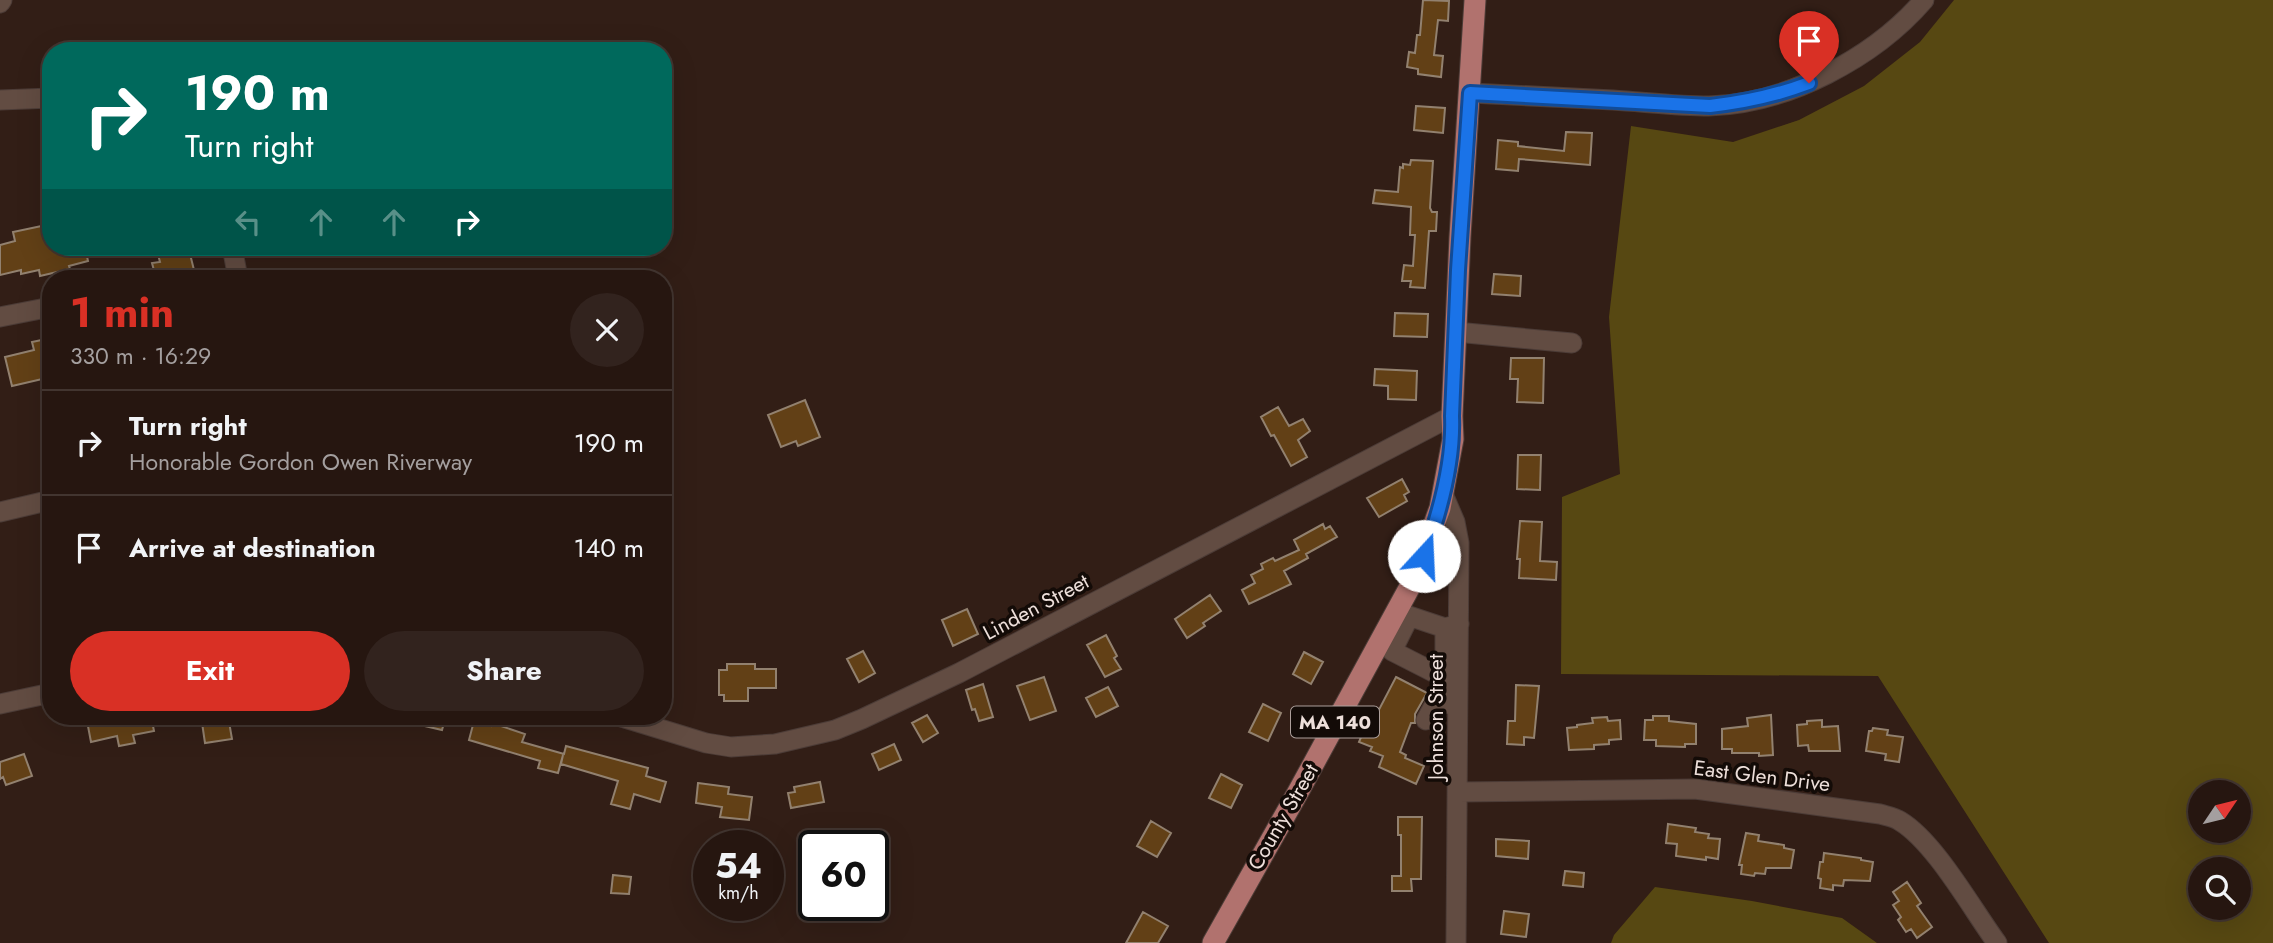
<!DOCTYPE html>
<html lang="en">
<head>
<meta charset="utf-8">
<style>
  body { margin:0; font-family:Jost,sans-serif; background:#32231e; color:#f1f3f6; height:100vh; display:flex; flex-direction:column; font-size:26px; white-space:nowrap }
  * { box-sizing:border-box; margin:0 }
  p { font-size:23px; color:#a49f9f }
  .icon { flex:none; width:38px; height:38px; fill:none; stroke:currentColor; stroke-width:2; stroke-linecap:round; stroke-linejoin:round }
  .map { position:relative; flex:1; overflow:hidden }
  .side { position:absolute; left:42px; top:270px; width:630px; height:455px; display:flex; flex-direction:column; background:#261610; border-radius:28px; box-shadow:0 7px 28px #0002,0 0 0 2px #423530 }
  .side>* { flex:none }
  .guide { position:absolute; left:42px; top:42px; width:630px; height:214px; border-radius:28px; box-shadow:0 7px 28px #0002,0 0 0 2px #423530; background:#00695c; color:#fff; overflow:hidden }
  .needle { width:46px; rotate:55deg }
  .tools { position:absolute; left:2188px; top:780px; display:grid; gap:14px }
  .tools a { display:grid; place-items:center; width:63px; height:63px; border-radius:50%; background:#261610; box-shadow:0 7px 28px #0002,0 0 0 2px #423530; font-size:35px }
  .speed { position:absolute; left:693px; top:830px; display:flex; gap:14px; font-size:35px; font-weight:700; text-align:center }
  .speed>* { display:grid; place-content:center; width:91px; height:91px; border-radius:50%; background:#261610; box-shadow:0 7px 28px #0002,0 0 0 2px #423530; line-height:1 }
  .speed small { font-size:18px; font-weight:400 }
  .speed .limit { border:4px solid #111; border-radius:10px; background:#fff; color:#111 }
  .pin { position:absolute; display:grid; place-items:center; width:60px; height:60px; color:#fff; margin:-72px -30px; border-radius:50% 50% 50% 0; rotate:-45deg; box-shadow:0 0 7px #0007 }
  .pin .icon { rotate:45deg }
  .me { position:absolute; width:77px; margin:-38px; rotate:20deg; stroke-linejoin:round; filter:drop-shadow(0 0 5px #0008) }
  .turn { display:flex; align-items:center; gap:24px; height:147px; padding:0 28px; font-size:32px }
  .turn .icon { width:91px; height:91px; stroke-width:2.5 }
  .turn b { display:block; font-size:49px; line-height:60px }
  .lanes { display:flex; align-items:center; height:66px; padding:0 28px; background:#0003; justify-content:center; gap:35px; direction:ltr }
  .lanes .off { opacity:.35 }
  .round { display:grid; place-items:center; flex:none; width:74px; height:74px; border-radius:37px; background:#32231e }
  .headline { display:flex; align-items:center; justify-content:space-between; height:119px; padding:0 28px }
  h1 { font-size:42px; font-weight:700; line-height:52px; color:#d93025 }
  .button { display:flex; gap:14px; margin-top:auto; padding:14px 28px }
  .button a { flex:1; height:80px; border-radius:42px; background:#d93025; color:#fff; font-size:28px; font-weight:700; line-height:80px; text-align:center }
  .button a+a { background:#32231e; color:#f1f3f6 }
  ul { padding:0; list-style:none }
  li { display:flex; align-items:center; gap:21px; height:105px; padding:0 28px; border-top:2px solid #423530 }
  li div { flex:1 }
  li b { display:block; font-size:26px }
  li em { font-style:normal }
  .map>svg:first-child { display:block }
</style>
</head>
<body>
<div class="map">
<svg width="2273" height="943" viewBox="0 0 2273 943">
  <rect width="100%" height="100%" fill="#321e16"/>
  <path fill="#574812" fill-rule="evenodd" d="M1954 0H2273V943H2049L1878 676 1561 674 1562 497 1620 474 1609 317 1631 126 1733 142 1799 120 1864 86 1920 42ZM2200 793H2238V831H2200ZM2200 870H2238V908H2200Z
    M1655 887 1752 901 1842 918 1877 943H1611L1614 935Z"/>
  <path fill="#624016" stroke="#92816f" stroke-width="2" d="M1423 0 1449 1 1448 21 1438 20 1434 55 1443 56 1441 77 1418 74V69L1407 67 1409 52 1415 53 1417 35H1420Z
    M1416 106 1445 108 1443 133 1414 130Z
    M1566 132 1592 133 1590 165 1519 159 1518 171 1496 169 1498 140 1518 142V146L1564 151Z
    M1411 160 1433 161 1430 208 1432 212H1437L1436 231H1429L1425 288 1410 287 1411 281H1402L1404 265 1413 266 1415 235H1410L1411 207 1373 203 1375 190 1398 192 1400 167 1403 168V164L1410 165Z
    M51 224V247H85L88 261 69 266 70 269 40 276 39 270 21 274V270L0 275V245L15 241 13 232Z
    M156 247H184L186 255 190 254 196 278H156L152 263 160 262Z
    M1494 274 1521 276 1520 296 1492 294Z
    M1395 313 1428 314 1427 337 1394 336Z
    M51 338V377L12 386 5 357 34 350 32 342Z
    M1511 358H1544L1543 403 1517 402 1518 379H1510Z
    M1375 369 1417 371 1416 400 1388 399V386L1374 385Z
    M805 400 820 437 798 446 796 441 781 447 768 415Z
    M1278 407 1289 426 1303 419 1310 431 1298 440 1307 457 1291 466 1274 435 1271 436 1261 417Z
    M1518 455H1541L1540 490 1517 489Z
    M1402 479 1409 492 1404 495 1407 501 1379 517 1367 498Z
    M1520 521 1542 522 1540 561 1557 562 1556 580 1519 578 1520 559H1517Z
    M1323 524 1325 529 1330 526 1337 537 1306 554 1308 558 1284 571 1291 584 1249 604 1242 590 1255 583 1251 575 1263 569 1261 564 1273 558 1275 561 1299 550 1294 540Z
    M1210 595 1221 611 1203 623 1205 626 1187 638 1175 619Z
    M967 609 978 634 953 646 942 620Z
    M1106 635 1117 656 1114 658 1121 669 1105 677 1087 645Z
    M863 651 875 673 859 682 847 659Z
    M1304 652 1323 662 1311 684 1293 674Z
    M727 664H755V669H776V688H748V701H724V695H719V670H727Z
    M1044 677 1056 711 1030 720 1017 686Z
    M1396 677 1427 693 1415 714V723H1411L1400 752 1406 755 1405 758 1424 766 1416 784 1379 767 1383 756 1370 751 1372 747 1359 742 1367 723 1371 725Z
    M983 684 993 717 979 721 975 709 972 710 966 690Z
    M1516 685 1539 686 1534 738 1524 737V745L1507 744 1508 721H1515Z
    M1108 687 1118 706 1096 717 1086 698Z
    M1263 704 1281 713 1268 741 1249 732Z
    M927 715 938 733 923 742 912 723Z
    M1771 715 1773 755 1759 756V753H1732V749H1722V729L1748 726 1747 718Z
    M111 716H128V720L151 716 154 731 133 735 135 743 119 746 117 736 91 742 87 721Z
    M201 716H228L232 739 205 743Z
    M404 716H446L442 730 403 721Z
    M1653 716H1669V721L1696 724V744H1685V747L1656 746V740H1644L1645 720H1653Z
    M1607 717 1608 721 1620 720 1621 739 1609 740V744L1594 745V749L1569 750 1567 728 1577 727V725L1593 723 1592 718Z
    M1822 720V727L1838 726 1840 751H1809L1808 745 1798 746 1797 725 1807 724V721Z
    M474 721 491 726 492 723 525 734 522 742 564 754 566 746 648 768 646 776 666 782 660 802 634 794 630 809 611 804 618 781 561 764 563 755 558 773 538 768 540 761 469 740Z
    M1873 728 1888 730 1887 735 1903 737 1899 762 1885 760 1886 754 1866 751 1869 731H1872Z
    M894 744 901 760 879 770 872 754Z
    M24 754 32 776 6 785 3 777 0 779V762Z
    M1221 774 1242 785 1231 808 1209 798Z
    M820 782 824 802 791 808 788 793 795 792 794 787Z
    M698 783 729 787 728 794 752 797 749 820 720 817 722 807 696 803Z
    M1398 817H1422L1421 879H1411L1412 891H1392V876H1401V835H1398Z
    M1151 821 1171 833 1157 857 1137 846Z
    M1668 824 1696 828 1695 832 1709 834 1708 838 1720 839 1718 859 1706 857V860L1676 856 1677 844 1666 843Z
    M1746 833 1759 835 1758 841 1784 845V848L1794 850 1791 868H1766L1765 874 1755 873 1754 876 1741 874 1742 865H1739Z
    M1496 839 1529 841 1528 859 1496 856Z
    M1824 853 1861 858V860L1873 862 1870 881 1844 880 1843 886 1833 885V890L1820 888 1821 879 1818 878 1820 862H1823Z
    M1565 871 1584 873 1583 887 1563 885Z
    M613 875 631 877 629 894 611 893Z
    M1907 882 1921 903 1917 906 1932 927 1917 938 1911 929 1906 932 1898 920 1901 917 1893 905 1899 901 1893 892Z
    M1504 911 1529 914 1526 937 1501 934Z
    M1143 912 1168 926 1158 943H1126Z"/>
  <g fill="none" stroke-linecap="round" stroke-linejoin="round">
    <defs>
      <path id="minor" d="M0 3 2 0
        M1470 93C1518 95 1566 98 1613 100 1645 102 1678 106 1709 106 1787 104 1874 58 1924 0
        M0 100 51 98
        M232 247 238 278
        M0 317 51 307
        M1456 332 1572 343
        M1443 494 1455 522 1459 543 1456 943
        M0 512 51 500
        M1397 612 1445 628 1459 624
        M1409 617 1392 651 1445 678 1437 700
        M1437 673 1445 656V628
        M0 704 51 693
        M618 716 706 743 731 747 775 744 835 730 862 719 959 673 1452 416
        M1426 720 1437 700 1448 704
        M1459 792 1695 789 1880 814C1886 816 1894 817 1900 821 1935 842 1972 909 1997 943"/>
      <path id="major" d="M1213 943 1297 794 1413 581 1440 508 1453 439 1452 416 1460 237 1475 0"/>
    </defs>
    <use href="#minor" stroke="#4c3c37" stroke-width="21"/>
    <use href="#major" stroke="#4c3c37" stroke-width="23"/>
    <use href="#minor" stroke="#624c42" stroke-width="19"/>
    <use href="#major" stroke="#b1726e" stroke-width="21"/>
  </g>
  <g fill="none" stroke-linecap="round" stroke-linejoin="round">
    <defs>
      <path id="route" d="M1424 556C1440 512 1454 463 1452 416L1458 270 1470 93 1710 106C1746 102 1775 96 1809 83"/>
    </defs>
    <use href="#route" stroke="#114b97" stroke-width="18"/>
    <use href="#route" stroke="#1a73e8" stroke-width="12"/>
  </g>
  <g text-anchor="middle" dominant-baseline="central" stroke-width="7" stroke-linejoin="round" paint-order="stroke">
    <rect fill="#130b07" stroke="#ac9f9b" stroke-width="2" x="1291" y="706.5" width="88" height="31" rx="5"/>
    <g font-size="19" font-weight="bold" fill="#eddfda">
      <text x="1335" y="722">MA 140</text>
    </g>
    <g font-size="21" fill="#eddfda" stroke="#130b07">
      <text transform="translate(1036 607) rotate(-28)">Linden Street</text>
      <text transform="translate(1436 717) rotate(-90)">Johnson Street</text>
      <text transform="translate(1762 776) rotate(7)">East Glen Drive</text>
      <text transform="translate(1283 817) rotate(-60)">County Street</text>
    </g>
  </g>
</svg>
<div class="tools">
<a><svg class="needle" viewBox="-14 -14 28 28"><path d="M0-13l5 13h-10z" fill="#e53935"/><path d="M0 13l5-13h-10z" fill="#a49f9f"/></svg></a>
<a><svg class="icon" aria-label="search" viewBox="0 0 24 24"><circle cx="10" cy="10" r="6"/><path d="M15 15l6 6"/></svg></a>
</div>
<div class="speed"><div>54<small>km/h</small></div><div class="limit">60</div></div>
<div class="pin" style="left:1809px;top:83px;background:#d93025"><svg class="icon" aria-label="arrive" viewBox="0 0 24 24"><path d="M6 21V4h12l-3 4 3 4H6"/></svg></div>
<svg class="me" style="left:1424px;top:556px" viewBox="-20 -20 40 40"><circle r="19" fill="#fff"/><path d="M0-13L10 11 0 6-10 11z" fill="#1a73e8"/></svg>
<div class="guide">
<div class="turn"><svg class="icon" aria-label="right" viewBox="0 0 24 24"><path d="M7 20v-9h11M14 6l5 5-5 5"/></svg><div><b>190 m</b>Turn right</div></div>
<div class="lanes"><svg class="icon off" aria-label="left" viewBox="0 0 24 24"><path d="M17 20v-9H6M10 6l-5 5 5 5"/></svg><svg class="icon off" aria-label="ahead" viewBox="0 0 24 24"><path d="M12 20V5M6 11l6-6 6 6"/></svg><svg class="icon off" aria-label="ahead" viewBox="0 0 24 24"><path d="M12 20V5M6 11l6-6 6 6"/></svg><svg class="icon" aria-label="right" viewBox="0 0 24 24"><path d="M7 20v-9h11M14 6l5 5-5 5"/></svg></div>
</div>
<section class="side">
<div class="headline"><div><h1>1 min</h1><p>330 m · 16:29</p></div><a class="round"><svg class="icon" aria-label="close" viewBox="0 0 24 24"><path d="M6 6l12 12M18 6L6 18"/></svg></a></div>
<ul>
<li><svg class="icon" aria-label="right" viewBox="0 0 24 24"><path d="M7 20v-9h11M14 6l5 5-5 5"/></svg><div><b>Turn right</b><p>Honorable Gordon Owen Riverway</p></div><em>190 m</em></li>
<li><svg class="icon" aria-label="arrive" viewBox="0 0 24 24"><path d="M6 21V4h12l-3 4 3 4H6"/></svg><div><b>Arrive at destination</b></div><em>140 m</em></li>
</ul>
<div class="button"><a>Exit</a><a>Share</a></div>
</section>
</div>
</body>
</html>
